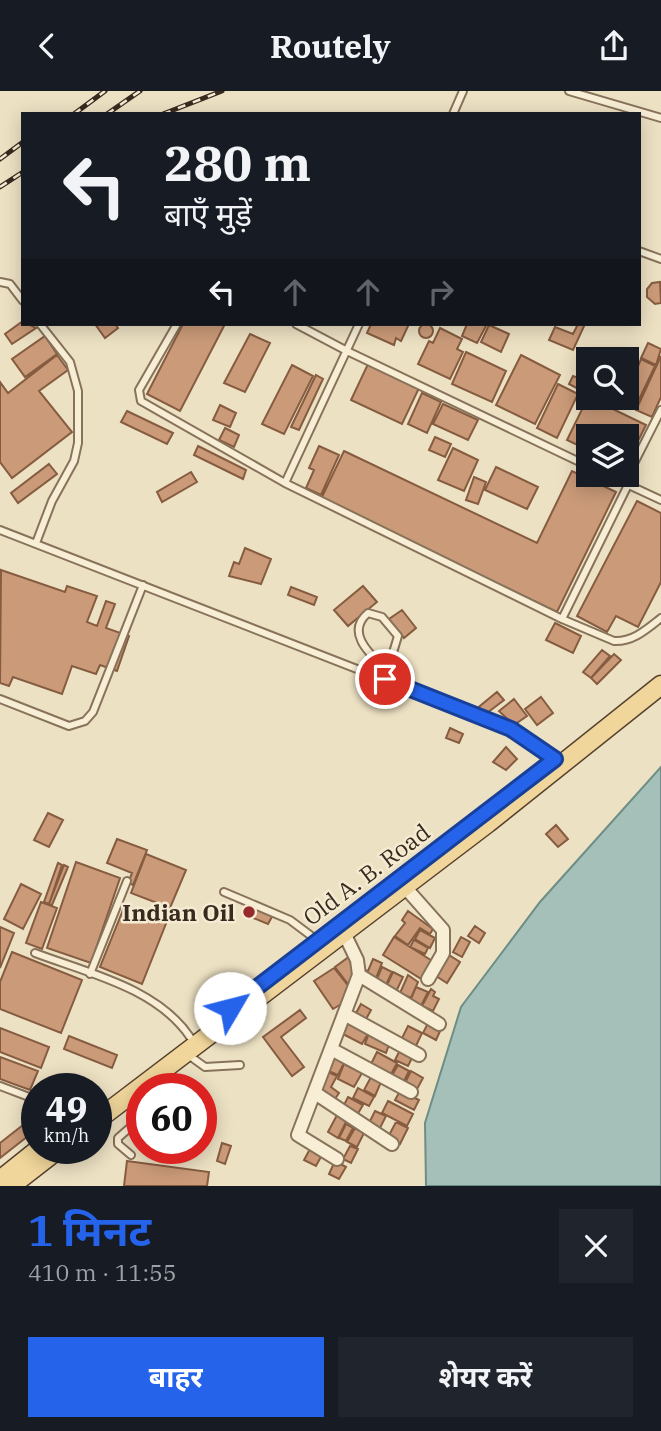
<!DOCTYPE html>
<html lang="hi">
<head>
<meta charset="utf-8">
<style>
  body { margin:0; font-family:"IBM Plex Serif","Noto Sans Devanagari",serif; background:#20242c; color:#f1f3f6; height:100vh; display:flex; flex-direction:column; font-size:26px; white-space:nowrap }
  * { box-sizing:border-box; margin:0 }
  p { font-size:23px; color:#9ea1a6 }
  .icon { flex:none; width:38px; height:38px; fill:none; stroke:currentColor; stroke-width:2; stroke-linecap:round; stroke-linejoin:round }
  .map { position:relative; height:1095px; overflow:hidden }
  .side { display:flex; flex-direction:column; background:#171b24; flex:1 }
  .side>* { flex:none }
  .guide { position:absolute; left:21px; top:21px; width:620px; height:214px; border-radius:0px; box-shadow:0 4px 18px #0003; background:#171b24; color:#f1f3f6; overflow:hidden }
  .buttons { position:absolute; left:576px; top:256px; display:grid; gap:14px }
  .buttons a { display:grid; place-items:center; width:63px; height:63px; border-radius:0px; background:#171b24; box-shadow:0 4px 18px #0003; font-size:35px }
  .speed { position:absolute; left:21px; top:982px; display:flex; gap:14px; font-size:35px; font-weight:700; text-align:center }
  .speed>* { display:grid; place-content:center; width:91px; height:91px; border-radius:50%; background:#171b24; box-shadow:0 4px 18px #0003; line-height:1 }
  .speed small { font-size:18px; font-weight:400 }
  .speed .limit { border:10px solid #d22; background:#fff; color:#111 }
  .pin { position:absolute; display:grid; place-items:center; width:60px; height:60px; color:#fff; margin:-30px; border:4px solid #fff; border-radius:50%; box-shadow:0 2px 7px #0007 }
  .me { position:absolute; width:77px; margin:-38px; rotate:53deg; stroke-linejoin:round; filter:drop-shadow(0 0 5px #0008) }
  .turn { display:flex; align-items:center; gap:24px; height:147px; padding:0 28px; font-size:32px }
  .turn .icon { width:91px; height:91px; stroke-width:2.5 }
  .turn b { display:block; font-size:49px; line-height:60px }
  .lanes { display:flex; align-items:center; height:66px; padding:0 28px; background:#0003; justify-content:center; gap:35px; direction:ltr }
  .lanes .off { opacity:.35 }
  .round { display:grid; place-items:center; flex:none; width:74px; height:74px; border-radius:0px; background:#20242c }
  .headline { display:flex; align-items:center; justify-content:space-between; height:119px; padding:0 28px }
  h1 { font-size:42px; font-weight:700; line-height:52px; color:#2563eb }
  .cta { display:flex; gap:14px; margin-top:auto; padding:14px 28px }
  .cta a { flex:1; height:80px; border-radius:0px; background:#2563eb; color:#fff; font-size:28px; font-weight:700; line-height:80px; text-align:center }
  .cta a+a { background:#20242c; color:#f1f3f6 }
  header { display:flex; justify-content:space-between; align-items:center; height:91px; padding:0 28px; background:#171b24; font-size:32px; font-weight:700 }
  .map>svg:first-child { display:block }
</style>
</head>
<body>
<header><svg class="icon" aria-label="back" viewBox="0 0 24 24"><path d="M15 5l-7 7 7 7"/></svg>Routely<svg class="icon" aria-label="share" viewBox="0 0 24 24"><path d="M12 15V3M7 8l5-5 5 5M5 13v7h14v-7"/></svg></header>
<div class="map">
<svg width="661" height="1095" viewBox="0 0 661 1095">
  <rect width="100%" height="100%" fill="#ede1c3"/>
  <path fill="#a5c0b8" stroke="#6c8e86" stroke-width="2" d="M661 676V1095H426L425 1032 461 916 540 811Z"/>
  <path fill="#cb9b79" stroke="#865c40" stroke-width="2" d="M660 191 661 212 655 213 647 206V198L652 192Z
    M23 230 36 237 12 253 5 243Z
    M95 233H115L118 237 105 247Z
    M183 233H225L180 320 147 303Z
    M371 233H409L401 250 396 247 394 254 367 242Z
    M467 233H487L477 252 462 245Z
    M578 233H585L573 259 549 249 555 236 573 243Z
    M419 240a7 7 0 1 1 14 0a7 7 0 1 1-14 0Z
    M489 234 509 243 501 261 481 251Z
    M440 237 462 248 457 258 463 261 450 288 418 273 429 250 433 252Z
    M250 243 270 252 245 301 224 292Z
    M45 245 57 263 25 286 12 268Z
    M648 252 661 258 656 274 641 267Z
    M466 261 506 280 492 311 452 293Z
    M57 264 68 279 39 300 72 341 12 387 0 371V291L8 302Z
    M521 264 560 284 535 333 496 314Z
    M661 265V306L652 326 636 319Z
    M641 268 655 275 635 317 621 310 626 306Z
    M368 273 419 297 402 333 351 309Z
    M292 274 313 285 284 343 262 333Z
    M316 284 323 288 299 339 291 336Z
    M573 285 588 291V303L569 293Z
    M558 293 578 303 557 347 537 337Z
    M422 302 441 311 427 342 408 333Z
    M588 306 646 334 626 374V345H588V359L567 349Z
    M443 313 478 329 468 349 433 333Z
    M220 314 236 322 230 336 213 329Z
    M127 320 173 342 167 353 121 331Z
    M225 337 239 344 234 356 219 349Z
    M435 346 451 353 445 366 429 359Z
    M198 355 246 379 243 388 194 364Z
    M319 355 339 364 321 404 306 397 314 379 309 377Z
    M453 357 478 369 464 400 438 389Z
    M344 360 537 452 572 380 616 401 557 521 321 408Z
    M49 373 57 383 18 412 11 402Z
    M496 376 538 396 527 418 485 399Z
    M191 381 197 391 162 411 157 401Z
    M474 386 486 391 478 413 466 409Z
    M637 410 661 422V491L638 536 616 525 607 541 577 525Z
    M245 457 271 468 261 493 229 485 234 471 239 473Z
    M1 479 65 501 67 495 97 505 87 531 97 535 106 510 115 513 106 537 129 545 117 580 100 574 96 583 72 575 62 603 13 586 9 595 0 592Z
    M363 495 377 511 348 535 334 519Z
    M291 496 317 506 314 514 288 504Z
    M402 519 416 537 404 547 389 528Z
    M555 532 581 545 573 562 546 549Z
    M602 559 610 565 591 587 583 581Z
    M614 563 621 569 597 593 591 587Z
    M497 601 504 609 487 622 475 619Z
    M541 606 553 622 537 634 525 618Z
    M514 608 527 625 514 634 499 620Z
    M450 637 463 643 459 652 446 647Z
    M506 656 517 668 506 679 493 671Z
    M48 722 63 729 49 756 34 749Z
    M556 734 568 748 558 756 546 743Z
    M117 748 147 759 133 794 128 792 132 782 107 772Z
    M146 763 186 779 170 817 131 802Z
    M76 771 120 787 91 872 47 857Z
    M58 772 62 774 49 813 44 811Z
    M64 774 68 776 52 814 49 813Z
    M21 793 41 803 23 838 4 828Z
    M41 811 57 817 42 858 26 852Z
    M125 814 167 830 142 893 100 876Z
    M251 814 273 824 268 833 246 824Z
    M408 820 433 838 430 843 420 837 408 854 395 845 405 832 402 829Z
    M475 835 485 842 479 852 468 845Z
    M0 836 14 842 0 877Z
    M420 839 435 847 430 857 415 848Z
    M394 846 434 871 423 889 383 864Z
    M461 846 470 851 462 866 453 861Z
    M414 849 428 857 425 863 410 856Z
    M12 861 82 889 61 942 0 918V891Z
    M449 864 460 871 447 892 436 885Z
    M350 865 357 879 351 897 335 876Z
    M373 868 382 872 376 887 364 882 365 879 368 880Z
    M382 876 392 881 386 894 376 890Z
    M334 877 350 897 348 909 333 918 314 890Z
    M393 881 403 886 396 901 386 896Z
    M408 884 418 891 411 907 400 902Z
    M416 896 428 901 421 915 410 910Z
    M431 898 435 901 433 905 439 908 433 920 422 915Z
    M361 913 371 919 365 930 355 924Z
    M300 919 306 927 281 946 304 976 292 985 263 946Z
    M345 927 369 941 362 953 339 941Z
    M429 930 442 936 436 949 423 942Z
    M408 935 422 942 415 957 401 949Z
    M0 937 49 956 41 977 0 961Z
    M369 942 390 951 386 962 365 953Z
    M69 945 117 964 112 977 64 958Z
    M401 957 414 963 408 975 395 969Z
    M377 961 397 972 389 987 369 977Z
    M332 964 345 970 338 984 326 979Z
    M0 966 38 980 30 999 0 988Z
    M344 973 362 982 354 996 338 988Z
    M398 974 409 980 403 992 391 986Z
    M326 980 337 985 331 996 339 1002 335 1008 321 999Z
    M411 980 423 987 416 1000 404 994Z
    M371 986 381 991 375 1005 364 999Z
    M358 997 374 1006 369 1015 353 1007Z
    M400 1000 419 1009 414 1019 395 1009Z
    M348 1006 363 1014 356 1026 342 1018Z
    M388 1010 413 1023 407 1035 382 1022Z
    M375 1020 386 1025 378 1041 367 1036Z
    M37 1023V1038L0 1067V1052Z
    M337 1024 347 1029 338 1047 328 1041Z
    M396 1031 408 1037 400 1053 388 1046Z
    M346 1033 353 1037 346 1050 339 1047Z
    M355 1037 364 1042 357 1056 347 1051Z
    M222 1052 231 1055 225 1073 217 1070Z
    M350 1055 358 1058 351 1072 343 1068Z
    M311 1056 323 1062 316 1075 304 1069Z
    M127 1070 209 1081 207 1095H124Z
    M335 1070 346 1076 339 1088 329 1083Z"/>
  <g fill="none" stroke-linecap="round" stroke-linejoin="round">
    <defs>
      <path id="lane" d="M569 0 661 27
        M453 23 463 0
        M639 160 661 168
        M0 191 10 193 23 210
        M177 233 139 299 141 310 285 392
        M296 233 347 260 588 375
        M359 233 285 392 562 528 628 394
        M605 383 661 409
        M624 392 661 319
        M0 439 511 638 562 672
        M36 452 52 410 74 370 78 352V300L70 271 40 233
        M562 528 614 550C633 551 647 538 661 527
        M385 588 398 545 382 526 368 522C344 542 372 565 387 580
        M0 608 69 635 85 630 93 621 143 494
        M224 801 290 829 318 850
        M35 862C88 882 157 897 190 946
        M90 883 127 790
        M187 963 205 976 240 974
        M157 986 164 998
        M0 995 37 1009
        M131 1064 118 1053V1047L142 1026"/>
      <path id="street" d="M404 795 443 839V862L428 888
        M359 884 439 933
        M344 923 419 964
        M331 958 411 1001
        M315 1002 392 1053
        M337 1068 298 1044 359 884 357 869 344 842"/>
      <path id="primary" d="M96 1030 488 732 661 594
        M0 1089 40 1057
        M11 1095 60 1057"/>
    </defs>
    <use href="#lane" stroke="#87725a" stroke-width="10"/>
    <use href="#street" stroke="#87725a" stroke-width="16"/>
    <use href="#primary" stroke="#55402e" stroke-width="21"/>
    <use href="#lane" stroke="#f8eed6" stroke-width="6"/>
    <use href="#street" stroke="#f8eed6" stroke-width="12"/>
    <use href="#primary" stroke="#f0d69b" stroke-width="18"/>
    <defs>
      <path id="rail" d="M74 23 105 0
        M107 23 140 0
        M163 23 222 0
        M0 68 23 51
        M0 96 23 81"/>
    </defs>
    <use href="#rail" stroke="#372a1e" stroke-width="5"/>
    <use href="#rail" stroke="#f5ebd2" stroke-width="2.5" stroke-dasharray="8" stroke-linecap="butt"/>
  </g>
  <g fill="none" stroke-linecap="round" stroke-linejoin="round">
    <defs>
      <path id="route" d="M230 917 555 668 511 638 385 588"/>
    </defs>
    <use href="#route" stroke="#184099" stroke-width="18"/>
    <use href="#route" stroke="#2563eb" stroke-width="12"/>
  </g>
  <circle fill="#952b2b" stroke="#f5ebd2" stroke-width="2.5" cx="249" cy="821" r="7"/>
  <g text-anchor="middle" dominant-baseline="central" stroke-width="5" stroke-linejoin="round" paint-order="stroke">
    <g font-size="23" fill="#372a1e" stroke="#f5ebd2">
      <text transform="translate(366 783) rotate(-37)">Old A. B. Road</text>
    </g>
    <g font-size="23" font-weight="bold" fill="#372a1e" stroke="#f5ebd2" text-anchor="end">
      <text x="235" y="821">Indian Oil</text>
    </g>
  </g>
</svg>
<div class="buttons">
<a><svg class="icon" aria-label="search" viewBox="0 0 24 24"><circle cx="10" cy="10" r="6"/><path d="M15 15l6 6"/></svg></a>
<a><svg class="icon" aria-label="layers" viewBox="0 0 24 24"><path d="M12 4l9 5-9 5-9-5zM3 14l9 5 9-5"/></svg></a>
</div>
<div class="speed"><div>49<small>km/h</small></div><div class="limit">60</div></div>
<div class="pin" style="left:385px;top:588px;background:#d93025"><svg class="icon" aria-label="arrive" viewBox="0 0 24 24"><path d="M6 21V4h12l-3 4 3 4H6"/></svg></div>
<svg class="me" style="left:230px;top:917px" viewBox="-20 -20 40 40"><circle r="19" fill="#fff"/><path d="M0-13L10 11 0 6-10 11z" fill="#2563eb"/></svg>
<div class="guide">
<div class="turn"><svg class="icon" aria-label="left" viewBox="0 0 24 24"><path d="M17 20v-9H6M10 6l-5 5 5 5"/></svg><div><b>280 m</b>बाएँ मुड़ें</div></div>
<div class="lanes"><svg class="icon" aria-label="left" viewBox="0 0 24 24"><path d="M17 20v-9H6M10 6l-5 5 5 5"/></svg><svg class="icon off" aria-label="ahead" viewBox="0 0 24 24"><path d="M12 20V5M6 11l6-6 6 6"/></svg><svg class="icon off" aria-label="ahead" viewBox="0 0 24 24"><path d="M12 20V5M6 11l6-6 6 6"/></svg><svg class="icon off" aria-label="right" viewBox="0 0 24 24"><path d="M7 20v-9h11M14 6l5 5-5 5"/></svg></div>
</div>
</div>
<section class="side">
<div class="headline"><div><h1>1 मिनट</h1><p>410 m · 11:55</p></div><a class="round"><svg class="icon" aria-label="close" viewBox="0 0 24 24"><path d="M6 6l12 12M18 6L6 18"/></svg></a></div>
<div class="cta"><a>बाहर</a><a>शेयर करें</a></div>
</section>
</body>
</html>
